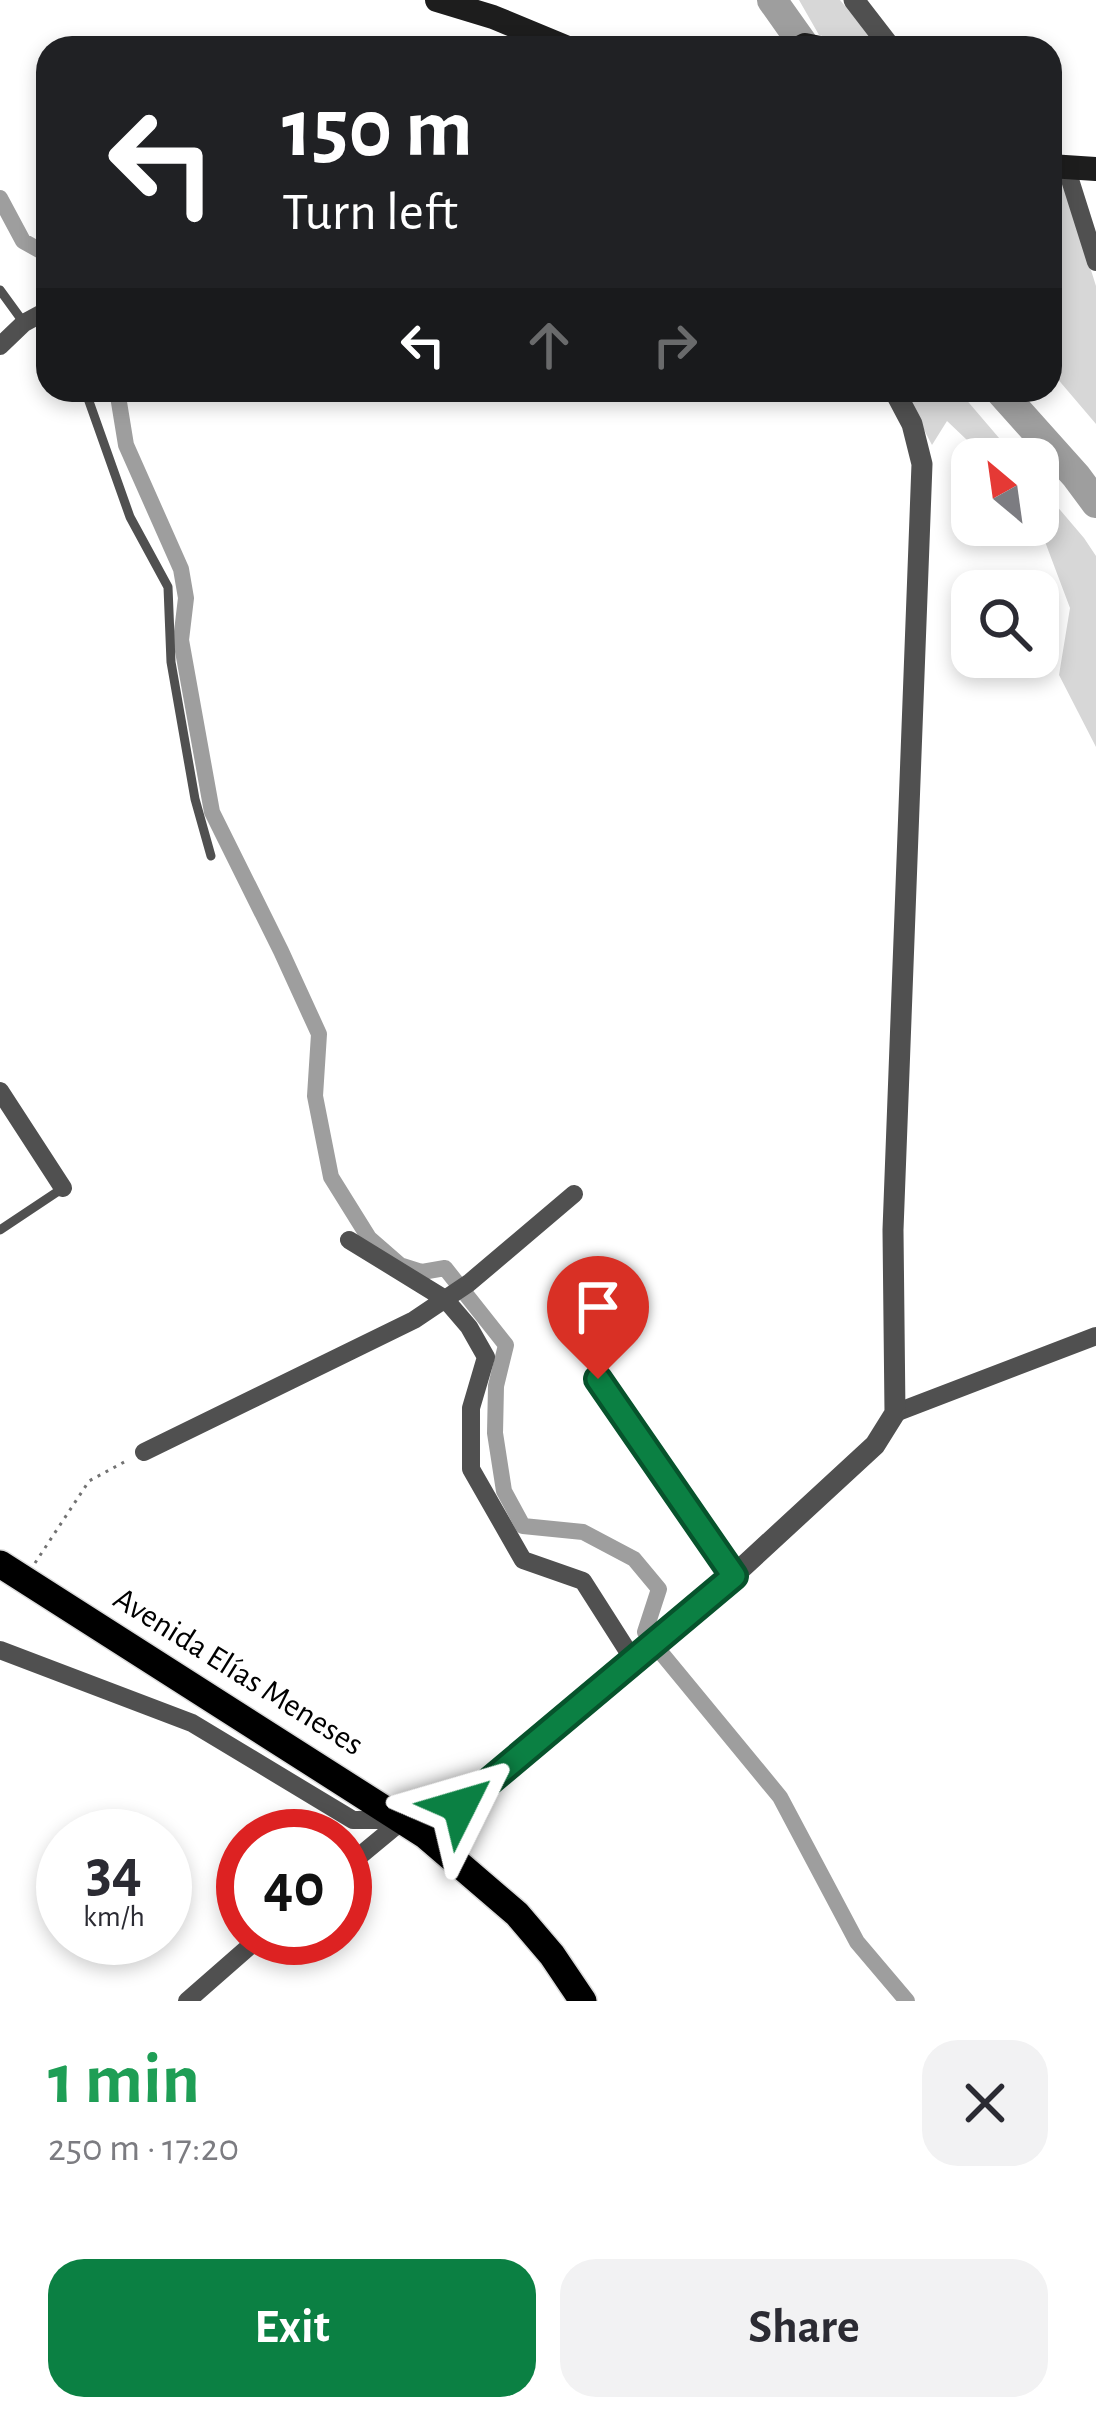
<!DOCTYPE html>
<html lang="en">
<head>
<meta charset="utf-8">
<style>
  body { margin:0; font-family:"Alegreya Sans",sans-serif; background:#f2f2f3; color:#2b2b33; height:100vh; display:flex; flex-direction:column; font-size:45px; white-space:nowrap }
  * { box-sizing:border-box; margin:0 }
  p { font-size:39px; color:#7c7c81 }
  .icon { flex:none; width:66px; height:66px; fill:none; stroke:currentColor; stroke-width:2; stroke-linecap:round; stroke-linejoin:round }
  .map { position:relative; height:2001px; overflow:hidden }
  .details { display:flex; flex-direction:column; background:#fff; flex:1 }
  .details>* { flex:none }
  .hud { position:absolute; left:36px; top:36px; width:1026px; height:366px; border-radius:36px; box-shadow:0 6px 18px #0003; background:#202124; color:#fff; overflow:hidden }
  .needle { width:78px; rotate:331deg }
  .tools { position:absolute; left:951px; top:438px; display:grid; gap:24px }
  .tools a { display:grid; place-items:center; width:108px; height:108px; border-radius:24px; background:#fff; box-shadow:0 6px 18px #0003; font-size:60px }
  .speed { position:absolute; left:36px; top:1809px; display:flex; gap:24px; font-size:60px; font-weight:700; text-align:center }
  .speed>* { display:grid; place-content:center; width:156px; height:156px; border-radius:50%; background:#fff; box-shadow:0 6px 18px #0003; line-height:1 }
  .speed small { font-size:30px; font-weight:400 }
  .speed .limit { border:18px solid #d22; background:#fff; color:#111 }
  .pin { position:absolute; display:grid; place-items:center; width:102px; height:102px; color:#fff; margin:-123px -51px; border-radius:50% 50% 50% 0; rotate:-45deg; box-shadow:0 0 12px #0007 }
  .pin .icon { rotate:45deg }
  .me { position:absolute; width:132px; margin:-66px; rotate:50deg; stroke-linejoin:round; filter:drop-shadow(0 0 9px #0008) }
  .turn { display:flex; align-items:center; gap:42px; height:252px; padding:0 48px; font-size:54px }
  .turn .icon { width:156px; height:156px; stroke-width:2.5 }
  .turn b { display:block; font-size:84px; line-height:102px }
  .lanes { display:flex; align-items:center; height:114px; padding:0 48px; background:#0003; justify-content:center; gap:60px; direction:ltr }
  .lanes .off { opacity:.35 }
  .round { display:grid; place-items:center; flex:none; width:126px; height:126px; border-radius:36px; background:#f2f2f3 }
  .head { display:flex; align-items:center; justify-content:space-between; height:204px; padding:0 48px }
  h1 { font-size:72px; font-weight:600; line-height:90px; color:#1e9e55 }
  .primary-button { display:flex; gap:24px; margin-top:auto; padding:24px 48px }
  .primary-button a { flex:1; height:138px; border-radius:36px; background:#0b8043; color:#fff; font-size:48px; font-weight:600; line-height:138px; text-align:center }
  .primary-button a+a { background:#f2f2f3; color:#2b2b33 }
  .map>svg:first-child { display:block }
</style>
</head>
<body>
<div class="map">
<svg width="1096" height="2001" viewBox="0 0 1096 2001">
  <rect width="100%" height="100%" fill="#fff"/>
  <path fill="#d7d7d7" d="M799 0H840L880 48H861L819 35Z
    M1050 180 1063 181 1096 286V424L1050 370Z
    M903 390H958L1017 459H987L947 421 932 445Z
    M1038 484 1084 538 1096 556V747L1059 675 1070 608 1038 523Z"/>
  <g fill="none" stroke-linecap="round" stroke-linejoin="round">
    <path stroke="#9e9e9e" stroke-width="16" d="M0 198 23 241 48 255
      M117 390 126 445 181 569 186 598 181 640 212 812 281 951 319 1034 315 1096 331 1177 369 1238 400 1265 422 1272 445 1268 506 1345 496 1386 495 1433 504 1491 523 1526 583 1532 634 1559 659 1589 645 1632
      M663 1655 780 1797 857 1942 907 2001"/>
    <path stroke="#9e9e9e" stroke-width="30" d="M772 0 806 48
      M999 390 1076 476 1096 503"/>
    <defs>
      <path id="primary" d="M0 1564 425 1835 517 1914 552 1955 583 2001"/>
    </defs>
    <use href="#primary" stroke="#dbdbdb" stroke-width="30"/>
    <path stroke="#727272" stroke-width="3" stroke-dasharray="3 6" stroke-linecap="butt" d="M35 1563 89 1481 126 1461"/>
    <path stroke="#505050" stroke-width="9" d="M0 290 24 323
      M85 390 130 517 168 587 171 662 195 799 211 856
      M0 1230 63 1188"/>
    <path stroke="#505050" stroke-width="18" d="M1066 167 1096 262
      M0 346 24 323 48 310
      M0 1091 63 1188
      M349 1240 445 1299 469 1327 486 1357 471 1408V1469L523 1560 583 1581 634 1661
      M598 1379 733 1576
      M895 1413 1096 1336
      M144 1452 414 1320 469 1283 574 1194
      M0 1650 192 1723 353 1820H399
      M345 1868 403 1820
      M187 2001 259 1938"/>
    <path stroke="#505050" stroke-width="21" d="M854 0 891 48
      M425 1835 733 1576 875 1445 895 1413 893 1230 922 464 912 424 894 390"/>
    <path stroke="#1d1d1d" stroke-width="24" d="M437 0 493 17 568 48
      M799 48 805 45 820 48
      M1050 166 1096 169"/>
    <use href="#primary" stroke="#000" stroke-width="27"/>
  </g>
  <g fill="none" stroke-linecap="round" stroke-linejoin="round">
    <defs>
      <path id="route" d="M460 1806 734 1576 598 1379"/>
    </defs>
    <use href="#route" stroke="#07532c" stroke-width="30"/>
    <use href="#route" stroke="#0b8043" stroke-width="21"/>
  </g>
  <g text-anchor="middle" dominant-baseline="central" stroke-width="10" stroke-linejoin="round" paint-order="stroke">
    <g font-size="33" fill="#000" stroke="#fff">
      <text transform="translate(238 1672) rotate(32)">Avenida Elías Meneses</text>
    </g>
  </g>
</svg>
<div class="tools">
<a><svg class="needle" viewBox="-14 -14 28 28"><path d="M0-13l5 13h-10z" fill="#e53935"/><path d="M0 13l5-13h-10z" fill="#7c7c81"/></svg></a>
<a><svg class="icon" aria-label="search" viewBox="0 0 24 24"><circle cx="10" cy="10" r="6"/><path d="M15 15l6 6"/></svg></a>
</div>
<div class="speed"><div>34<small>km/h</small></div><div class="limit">40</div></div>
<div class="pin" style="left:598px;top:1379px;background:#d93025"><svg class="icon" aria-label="arrive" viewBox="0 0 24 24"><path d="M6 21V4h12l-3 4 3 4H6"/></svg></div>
<svg class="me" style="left:460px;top:1806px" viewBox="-20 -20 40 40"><path d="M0-17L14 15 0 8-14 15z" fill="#0b8043" stroke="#fff" stroke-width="4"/></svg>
<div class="hud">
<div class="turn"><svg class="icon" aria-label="left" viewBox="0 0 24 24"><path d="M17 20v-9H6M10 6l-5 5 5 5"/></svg><div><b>150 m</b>Turn left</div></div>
<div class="lanes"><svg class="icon" aria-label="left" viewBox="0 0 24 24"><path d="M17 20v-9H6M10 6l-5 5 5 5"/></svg><svg class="icon off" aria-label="ahead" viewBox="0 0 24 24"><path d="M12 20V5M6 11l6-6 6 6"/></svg><svg class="icon off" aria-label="right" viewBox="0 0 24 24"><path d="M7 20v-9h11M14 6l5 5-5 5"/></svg></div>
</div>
</div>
<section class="details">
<div class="head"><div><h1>1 min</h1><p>250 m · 17:20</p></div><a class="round"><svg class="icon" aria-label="close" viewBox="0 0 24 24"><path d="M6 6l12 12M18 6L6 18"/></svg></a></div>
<div class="primary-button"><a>Exit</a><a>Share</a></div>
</section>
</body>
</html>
